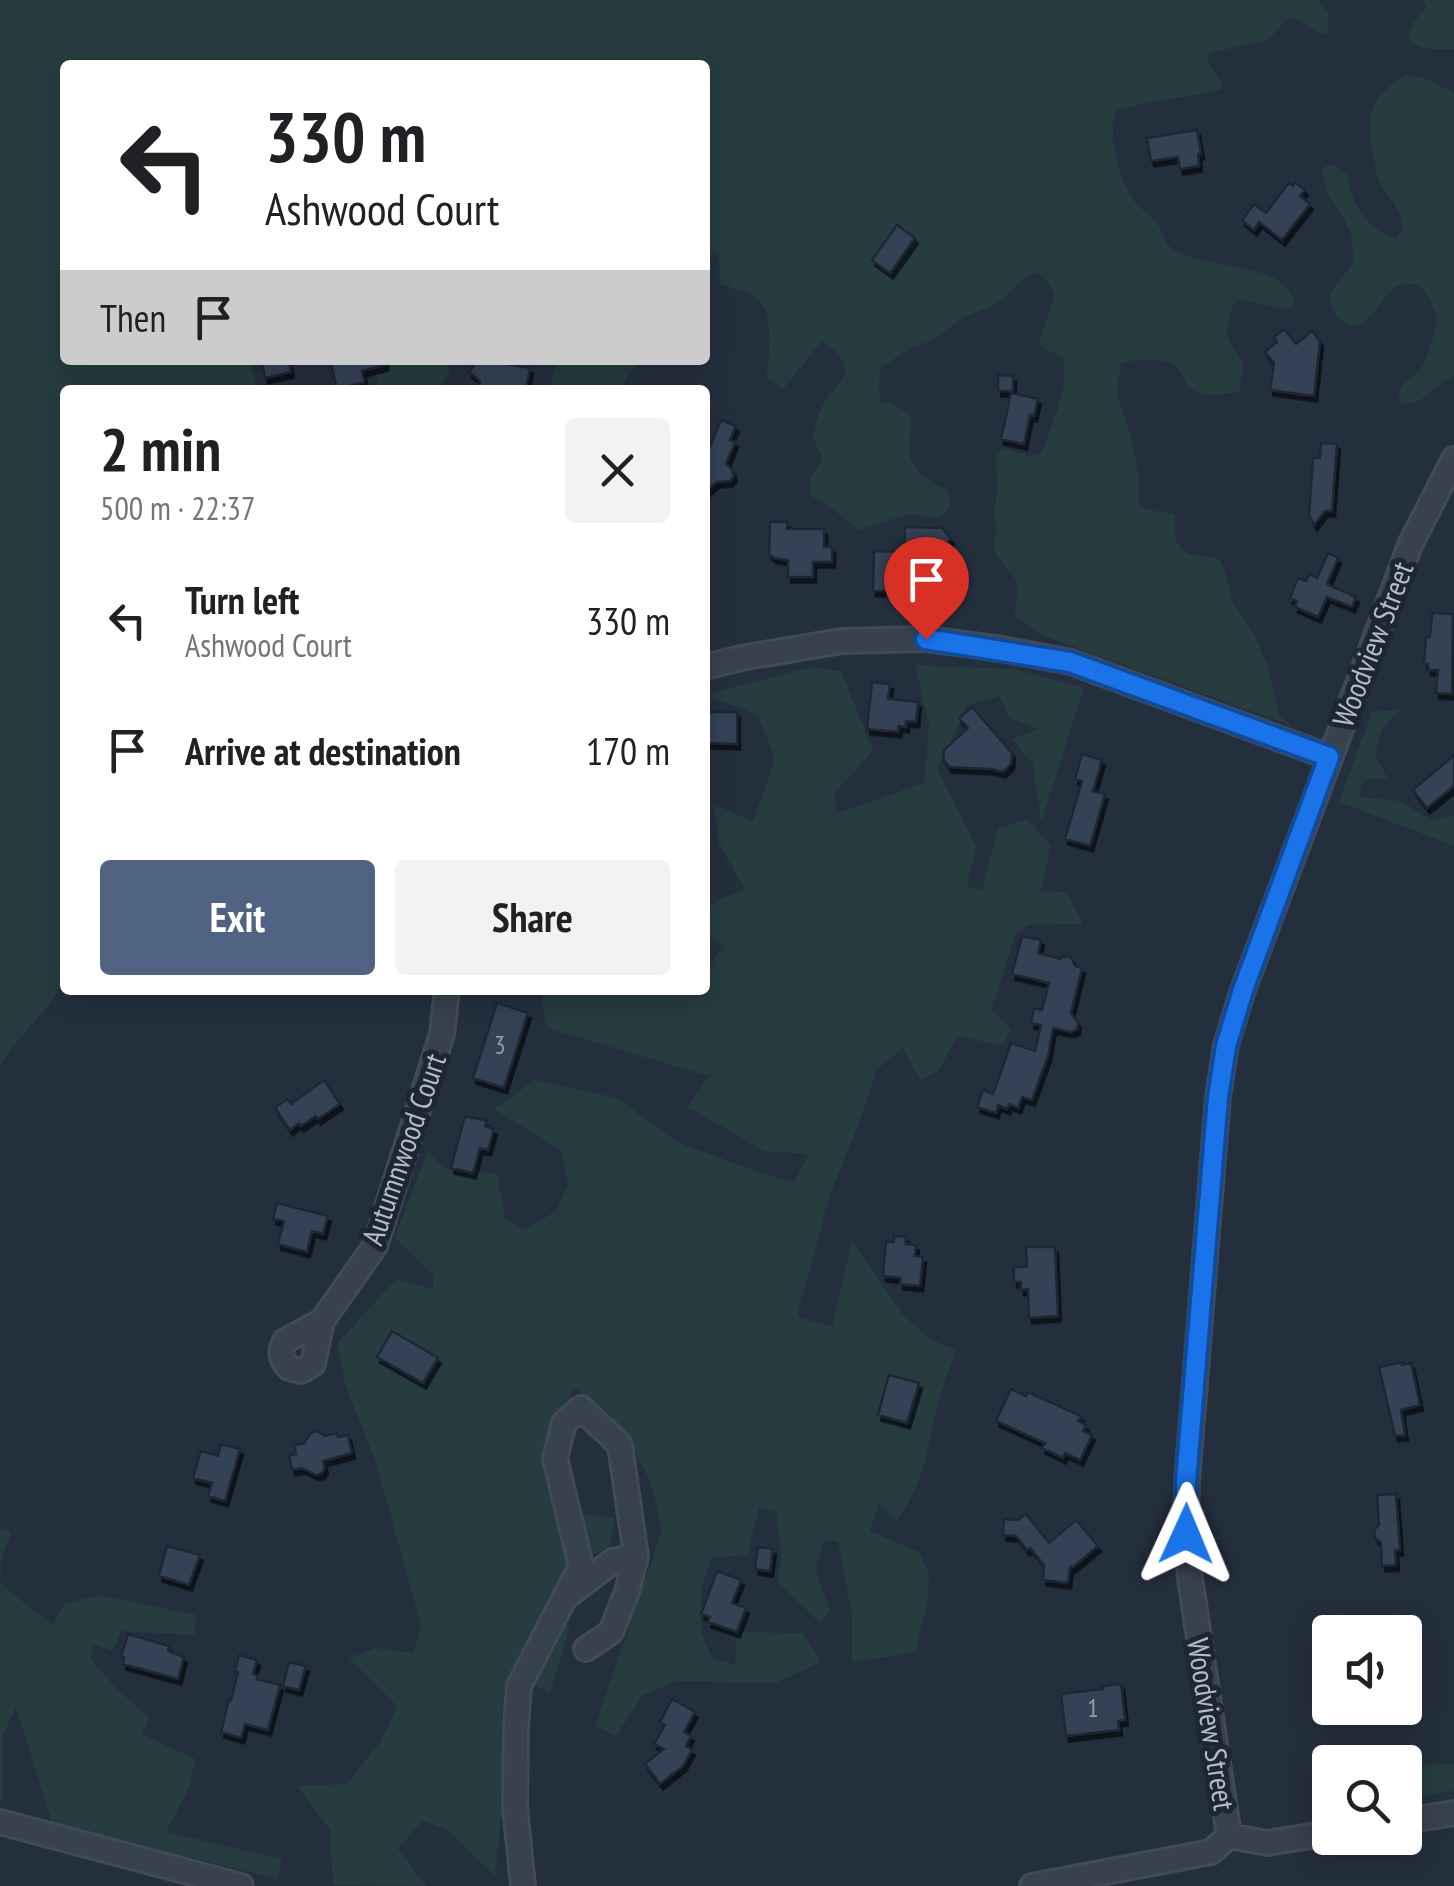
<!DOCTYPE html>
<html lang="en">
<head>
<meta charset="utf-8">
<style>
  body { margin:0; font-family:"PT Sans Narrow",sans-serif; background:#f2f2f2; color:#202124; height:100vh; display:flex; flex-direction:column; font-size:38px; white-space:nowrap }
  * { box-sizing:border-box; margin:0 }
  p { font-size:32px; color:#757577 }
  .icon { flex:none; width:55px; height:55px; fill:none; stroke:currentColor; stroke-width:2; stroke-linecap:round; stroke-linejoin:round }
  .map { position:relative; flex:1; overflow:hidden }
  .side { position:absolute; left:60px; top:385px; width:650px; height:610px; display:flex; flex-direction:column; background:#fff; border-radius:10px; box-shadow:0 5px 25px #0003 }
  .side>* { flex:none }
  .top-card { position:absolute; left:60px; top:60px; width:650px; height:305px; border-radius:10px; box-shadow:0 5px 25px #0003; background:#fff; color:#202124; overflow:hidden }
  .controls { position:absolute; left:1312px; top:1615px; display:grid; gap:20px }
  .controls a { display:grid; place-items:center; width:110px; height:110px; border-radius:10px; background:#fff; box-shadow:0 5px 25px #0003; font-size:50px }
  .pin { position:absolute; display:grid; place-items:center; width:85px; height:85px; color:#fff; margin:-102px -42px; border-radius:50% 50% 50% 0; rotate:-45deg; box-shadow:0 0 10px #0007 }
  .pin .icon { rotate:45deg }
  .me { position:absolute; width:110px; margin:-55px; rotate:1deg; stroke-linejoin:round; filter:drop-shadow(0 0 8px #0008) }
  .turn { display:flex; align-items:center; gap:35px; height:210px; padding:0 40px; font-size:45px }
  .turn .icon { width:130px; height:130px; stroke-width:2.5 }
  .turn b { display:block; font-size:70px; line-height:85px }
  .then { display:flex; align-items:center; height:95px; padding:0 40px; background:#0003; gap:20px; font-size:38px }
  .round { display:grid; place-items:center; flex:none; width:105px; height:105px; border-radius:10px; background:#f2f2f2 }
  .headline { display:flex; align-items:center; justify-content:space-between; height:170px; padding:0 40px }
  h1 { font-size:60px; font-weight:600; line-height:75px }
  .action { display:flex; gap:20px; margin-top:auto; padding:20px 40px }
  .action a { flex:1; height:115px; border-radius:10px; background:#506383; color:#fff; font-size:40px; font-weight:600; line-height:115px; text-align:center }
  .action a+a { background:#f2f2f2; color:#202124 }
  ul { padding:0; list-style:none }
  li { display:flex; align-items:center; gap:30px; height:130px; padding:0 40px }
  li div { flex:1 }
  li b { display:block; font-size:38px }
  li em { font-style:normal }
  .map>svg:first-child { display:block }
</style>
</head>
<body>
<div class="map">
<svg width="1454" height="1886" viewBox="0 0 1454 1886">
  <defs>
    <filter id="shadow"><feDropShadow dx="3" dy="5.5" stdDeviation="0" flood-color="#0009"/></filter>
  </defs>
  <rect width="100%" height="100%" fill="#242f3e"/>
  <path fill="#263c3f" d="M0 0H1318L1329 13 1327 34 1318 33 1293 17 1286 20 1268 40 1209 53 1207 62 1222 82 1221 90C1187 98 1152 100 1118 110 1106 129 1119 180 1132 198 1139 209 1152 215 1159 226 1163 232 1164 241 1169 246 1197 272 1292 258 1294 306L1284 309 1238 299 1232 307 1226 334 1243 365 1239 392C1225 394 1210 397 1197 392 1184 388 1185 376 1177 367 1168 357 1132 358 1121 364L1116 393 1131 438 1139 476V505L1148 510 1175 514C1173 532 1173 551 1195 555 1205 557 1211 555 1220 560L1226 573 1231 600 1253 632 1268 667 1279 715 1292 726 1044 636 1014 615 1018 589 1016 580 998 557 994 546 997 527 994 518 997 489 996 455 1003 448 1031 456 1041 454C1051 427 1071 385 1062 357L1045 349 1039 342 1055 294 1044 277 1035 272 1026 277 1006 297 991 307 966 316 929 342 912 347 880 368 879 393 881 402 891 403 907 412C914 424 911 430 909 443 907 469 927 480 947 490L950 499 949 508 937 519 910 514 858 530 834 510 810 495 811 477 823 459C820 452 814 444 814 437 814 422 823 402 832 392 840 383 848 377 844 364 841 354 829 347 822 341L783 389 767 378C768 358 775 313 758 299 748 291 732 288 720 284 719 273 721 264 717 253L708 256 705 270V65H65V360H250L257 390H65V974C54 1011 17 1032 0 1067Z
    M1423 0H1454V49C1438 51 1420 50 1408 39 1410 25 1417 18 1426 7Z
    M1406 75 1426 79 1454 93V376C1435 383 1425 406 1402 404L1398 397C1402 378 1410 381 1421 369 1427 361 1437 328 1437 318 1436 311 1429 296 1424 290 1416 280 1399 283 1390 291 1379 302 1366 335 1346 324 1342 321 1337 317 1335 313 1318 284 1356 277 1353 253 1352 246 1351 237 1349 230 1339 204 1324 201 1323 168L1332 164 1347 175C1354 209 1363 223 1395 239L1403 231C1401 203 1390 204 1379 181 1375 172 1374 159 1372 149 1365 112 1374 95 1406 75Z
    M378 360H450L449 373 440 390H376Z
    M555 360H643L633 369 619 390H549L555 369Z
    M915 665 1015 669 1084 688 1041 823 1033 764 1012 739 1039 729 1010 718 1000 696 968 705 937 769 976 846 967 887 982 890 998 828 1027 819 1051 845 1041 891 1066 892 1083 924 1028 925 1015 936 992 1009 1011 1029 1003 1046 958 1036 938 1071 920 1080 903 1048 876 1070 863 1113 831 1192 797 1317 832 1326 852 1241 904 1316 932 1340 956 1350C950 1367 943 1385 938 1403 928 1444 924 1487 896 1521L879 1504 870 1531 919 1552 930 1576 926 1609 915 1653 852 1662V1615L838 1541H823L816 1571 830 1611 820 1623 778 1582 781 1553 776 1512 759 1508 748 1555 711 1558 701 1589V1634L714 1660 735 1664 737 1632 803 1633 821 1662 776 1683 677 1681 643 1695 616 1736 595 1726 662 1531 650 1480 634 1451 608 1412 574 1387 546 1452V1485L584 1514 614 1518 610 1548 571 1561 542 1609 570 1626 550 1693 516 1677 495 1876 448 1830 422 1821 398 1849 426 1886 333 1885 330 1830 297 1786 347 1784 381 1741 397 1706 349 1658 376 1648 413 1653 421 1626 376 1462 345 1385 337 1344 396 1279 433 1289V1274L395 1238 428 1150 444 1168 497 1174 505 1219 525 1230 556 1211 568 1185 562 1151 494 1109 535 1080 617 1098 679 1143 764 1174 794 1182 809 1154 764 1151 688 1107 709 1076 547 1028 541 990H705V976L722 946 705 932V912L716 901 745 889 719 844 713 804 753 822 775 759 758 715 705 695 811 667 841 671 873 751 834 793 837 813 924 783 929 725Z
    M1400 709 1381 731 1375 755 1388 779H1364L1359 797 1401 801 1432 821 1454 815V846L1339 802 1372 712Z
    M0 1528 12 1531 2 1558 0 1583 53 1626 64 1604 99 1595 196 1615 195 1635 121 1631 113 1651 94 1644 91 1659 116 1688 150 1718 142 1734 195 1759 190 1786 166 1832 282 1859 277 1879 52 1823 16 1707 2 1737V1801H0Z
    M1454 1764V1791L1405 1799V1765Z"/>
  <path fill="#364354" stroke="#1f2835" stroke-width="2.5" filter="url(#shadow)" d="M1197 130 1201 154H1198L1199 166 1180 169 1178 157 1151 161 1147 138Z
    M1295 182 1305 190 1300 196 1310 204 1282 240 1259 222 1254 230 1242 220 1254 204 1266 213 1289 183 1293 186Z
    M897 225 915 238 890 273 872 260Z
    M1284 329 1296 344 1312 331 1320 341 1314 396 1270 390 1274 363 1265 352 1277 342 1274 337Z
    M274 360H288L291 372 265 378 262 363Z
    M330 360H385V365L362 371 365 382 337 389Z
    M478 360H499L501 363 530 368 526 390H478L480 381 469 372Z
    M998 375 1013 376V391H998Z
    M1011 393 1038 399 1034 416 1030 415 1024 444 1001 439Z
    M721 420 736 426 730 440 735 442 726 464 732 469 734 476 730 481 717 482 705 492V458Z
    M1321 443 1337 444 1332 511H1325L1314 525 1309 515 1313 458H1320Z
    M770 522H787V529H824V547H832V562H813V577H788V560L774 558 769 554Z
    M905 527 942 528 951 539 933 555 948 571 933 585 896 584V591H873L874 551 904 552Z
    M1328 553 1338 558 1327 584 1356 597 1352 607 1327 597 1318 617 1295 607 1297 601 1290 598 1298 578 1306 581 1309 574 1317 578Z
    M1432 613 1453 614 1452 694 1436 693 1438 670H1428V664H1424L1426 637H1430Z
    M872 682 890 684 888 699 918 702 916 722 906 721V727L899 726 898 732 867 729Z
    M972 707 1012 753 1011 764 1003 772 991 769 949 767 943 759 944 750 968 728 959 718Z
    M705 712H737V744L705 743Z
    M1082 754 1102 760 1093 791 1105 794 1090 846 1065 839 1082 781 1075 779Z
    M1454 755V786L1427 808 1413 790Z
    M1022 936 1041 940 1038 953 1060 959 1064 956 1071 957 1075 966 1082 968 1071 1013 1078 1023 1077 1029 1071 1032 1053 1028 1048 1056 1032 1100 1022 1097 1018 1108 1009 1104 1007 1109 998 1105 996 1113 977 1107 983 1090 993 1094 1011 1043 1035 1051 1041 1025 1031 1023 1034 1008 1042 1010 1049 983 1012 974Z
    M497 1003 528 1013 504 1088 473 1078Z
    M324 1080 340 1104 318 1119 316 1116 301 1126 299 1123 290 1130 275 1108 287 1099 291 1104Z
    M465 1116 487 1121 485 1126 494 1129 488 1150 480 1148 473 1173 451 1168Z
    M277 1203 328 1216 323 1234 312 1231 307 1252 278 1244 284 1221 273 1219Z
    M894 1236 906 1237V1244L916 1245 915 1256 923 1257 920 1286 900 1284 901 1278 883 1276 886 1242H894Z
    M1026 1247H1055L1058 1316 1029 1318 1028 1289 1021 1290V1282H1014V1267H1027Z
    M392 1331 438 1358 423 1383 377 1357Z
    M1402 1362V1365L1411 1363 1420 1405 1401 1410 1405 1435 1395 1436 1379 1367Z
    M889 1375 919 1383 907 1423 878 1415Z
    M1011 1389 1026 1396 1028 1392 1081 1416 1078 1421 1086 1425 1083 1431 1092 1435 1080 1460 1065 1453 1063 1458 1042 1448 1045 1443 996 1421Z
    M316 1431 325 1436 337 1433 338 1437 348 1435 352 1453 323 1461 325 1468 322 1473 316 1475 302 1468 292 1470 289 1456 296 1454 294 1445 304 1443 311 1433Z
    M221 1444 240 1449 225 1501 208 1496 212 1483 193 1478 201 1451 218 1456Z
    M1396 1494 1400 1550H1395L1396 1565 1382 1566 1381 1542 1375 1538 1374 1530 1379 1525 1377 1495Z
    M1026 1514 1049 1543 1076 1520 1098 1546 1073 1567H1070L1068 1583 1043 1580 1044 1565 1030 1548 1027 1550 1016 1536 1003 1535 1004 1519 1018 1520Z
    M167 1546 200 1555 189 1585 159 1576Z
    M758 1547 773 1549 770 1571 755 1569Z
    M717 1571 741 1580 732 1603 746 1608 737 1632 708 1622 710 1617 701 1614Z
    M128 1634 169 1646 168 1651 184 1657 178 1679 123 1664 124 1657 121 1656Z
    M239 1655 257 1660 253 1674 258 1675 257 1679 280 1685 268 1730 245 1724 241 1738 221 1732 229 1699 231 1700 238 1672 235 1671Z
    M289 1662 306 1666 299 1690 283 1686Z
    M1121 1684 1125 1720 1118 1721 1119 1730 1066 1736 1061 1694 1103 1689V1686Z
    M672 1699 695 1712 684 1732 691 1736 686 1746 692 1750 683 1766 660 1784 645 1764 664 1749 654 1744 665 1725 660 1722Z"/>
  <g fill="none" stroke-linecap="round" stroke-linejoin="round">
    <defs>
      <path id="minor" d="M705 667 741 658 842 641 927 639 1002 649 1071 662 1329 757
        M322 1321 285 1341C279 1352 281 1360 289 1368L301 1371 313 1364 322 1321 375 1246 442 1034 447 990
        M571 1593 613 1561 636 1556
        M1405 1821 1454 1813
        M0 1822 241 1886
        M1229 1836 1190 1578 1186 1534 1187 1481 1218 1097 1226 1045 1243 990 1411 543 1454 459
        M523 1886 515 1807 516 1729 519 1686 581 1566 555 1458 564 1423 581 1408 620 1445 636 1556 627 1592 611 1632 586 1649
        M1032 1886 1211 1852 1229 1836 1267 1843 1330 1833"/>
    </defs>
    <use href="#minor" stroke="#414a57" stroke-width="28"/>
    <use href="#minor" stroke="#38414e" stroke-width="22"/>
  </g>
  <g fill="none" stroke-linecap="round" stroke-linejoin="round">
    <defs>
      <path id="route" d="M926 639 1070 662 1329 757 1243 990 1226 1046 1218 1097 1186 1481V1534"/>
    </defs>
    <use href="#route" stroke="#114b97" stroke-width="25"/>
    <use href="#route" stroke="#1a73e8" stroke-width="18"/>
  </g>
  <g text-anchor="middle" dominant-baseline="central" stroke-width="10" stroke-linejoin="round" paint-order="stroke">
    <g font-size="25" fill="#929caa">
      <text x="500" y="1045">3</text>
      <text x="1093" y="1708">1</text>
    </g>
    <g font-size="30" fill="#b4bcc9" stroke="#1d2633">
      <text transform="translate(1372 644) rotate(-69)">Woodview Street</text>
      <text transform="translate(403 1149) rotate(-71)">Autumnwood Court</text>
      <text transform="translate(1212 1724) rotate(81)">Woodview Street</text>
    </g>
  </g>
</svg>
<div class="controls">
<a><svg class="icon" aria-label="sound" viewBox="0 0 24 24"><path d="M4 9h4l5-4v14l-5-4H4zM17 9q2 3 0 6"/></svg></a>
<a><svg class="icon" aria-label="search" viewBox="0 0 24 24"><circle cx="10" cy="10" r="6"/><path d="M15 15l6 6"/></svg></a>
</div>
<div class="pin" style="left:926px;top:639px;background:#d93025"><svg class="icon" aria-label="arrive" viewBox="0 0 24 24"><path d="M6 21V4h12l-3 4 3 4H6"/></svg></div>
<svg class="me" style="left:1186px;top:1534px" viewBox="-20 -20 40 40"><path d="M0-17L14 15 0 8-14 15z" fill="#1a73e8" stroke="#fff" stroke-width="4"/></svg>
<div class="top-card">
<div class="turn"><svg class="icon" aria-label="left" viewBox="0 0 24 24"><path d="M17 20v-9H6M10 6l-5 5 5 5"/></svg><div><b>330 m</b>Ashwood Court</div></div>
<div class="then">Then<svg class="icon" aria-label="arrive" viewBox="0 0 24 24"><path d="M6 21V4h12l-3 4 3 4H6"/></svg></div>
</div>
<section class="side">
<div class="headline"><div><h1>2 min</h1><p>500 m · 22:37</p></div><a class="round"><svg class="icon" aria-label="close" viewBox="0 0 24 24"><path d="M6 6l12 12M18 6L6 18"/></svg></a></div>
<ul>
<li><svg class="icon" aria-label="left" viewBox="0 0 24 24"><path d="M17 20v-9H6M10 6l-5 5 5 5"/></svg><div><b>Turn left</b><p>Ashwood Court</p></div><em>330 m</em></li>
<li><svg class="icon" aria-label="arrive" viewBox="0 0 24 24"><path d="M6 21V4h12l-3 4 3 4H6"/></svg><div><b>Arrive at destination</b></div><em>170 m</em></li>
</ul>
<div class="action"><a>Exit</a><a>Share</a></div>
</section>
</div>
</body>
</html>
